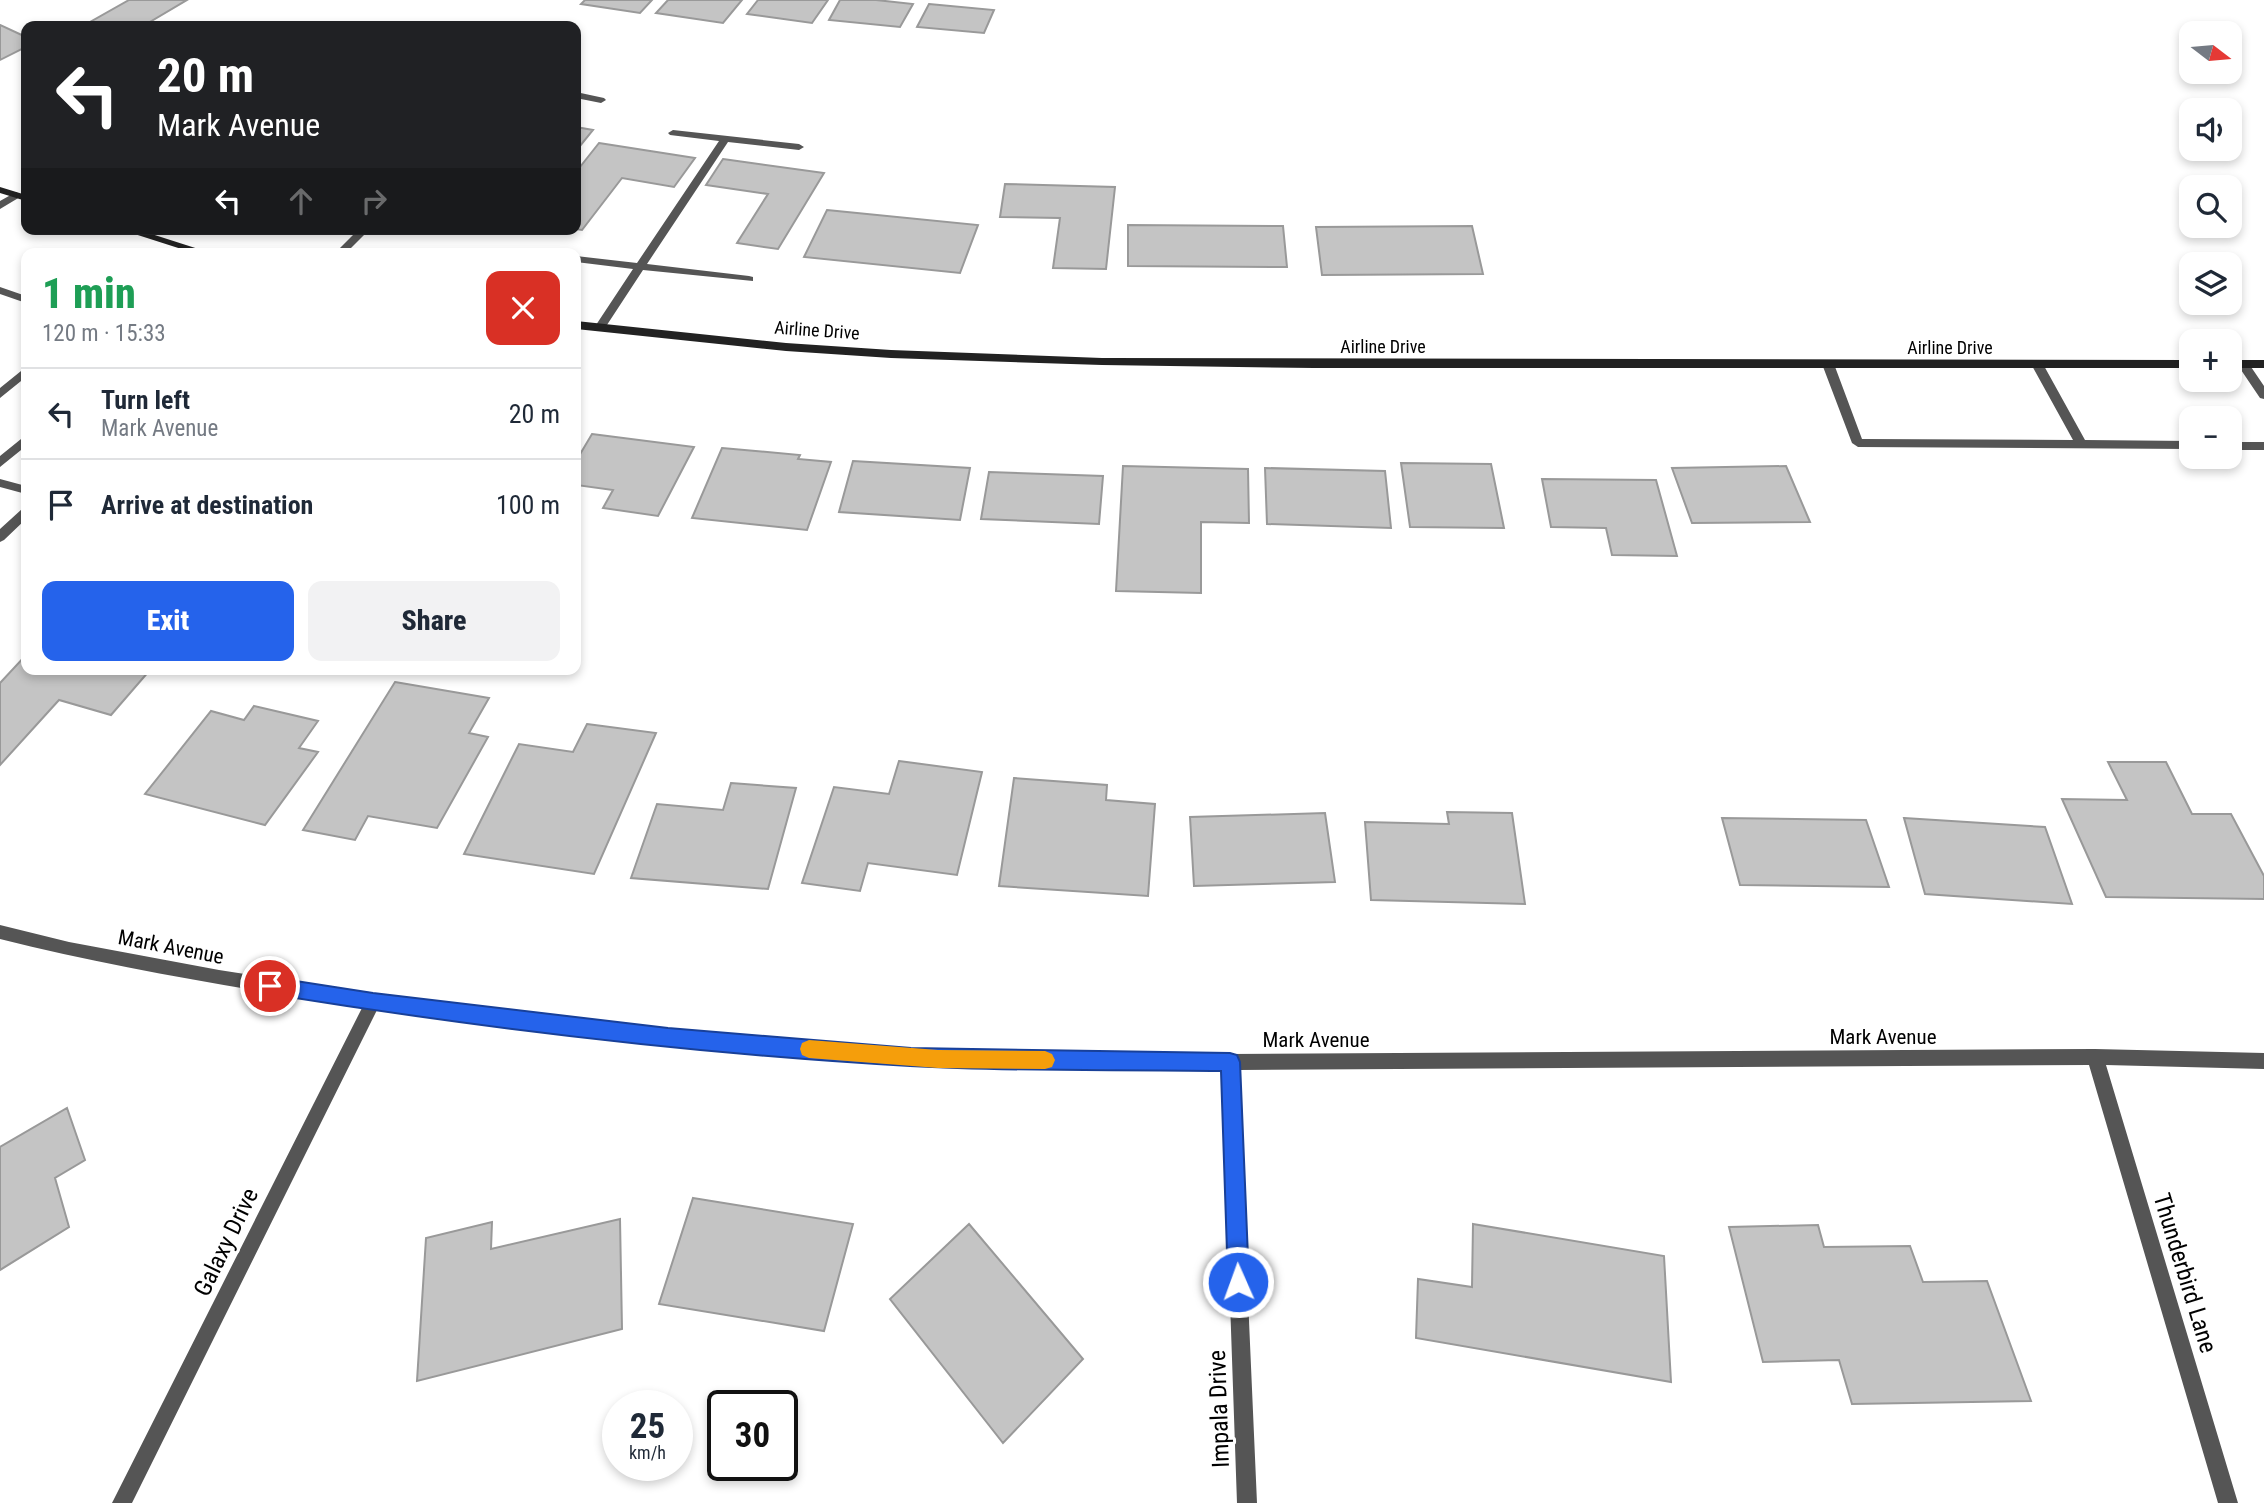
<!DOCTYPE html>
<html lang="en">
<head>
<meta charset="utf-8">
<style>
  body { margin:0; font-family:"Roboto Condensed",sans-serif; background:#f2f2f3; color:#1f2937; height:100vh; display:flex; flex-direction:column; font-size:26px; white-space:nowrap }
  * { box-sizing:border-box; margin:0 }
  p { font-size:23px; color:#747a83 }
  .icon { flex:none; width:38px; height:38px; fill:none; stroke:currentColor; stroke-width:2; stroke-linecap:round; stroke-linejoin:round }
  .map { position:relative; flex:1; overflow:hidden }
  .side { position:absolute; left:21px; top:248px; width:560px; height:427px; display:flex; flex-direction:column; background:#fff; border-radius:14px; box-shadow:0 4px 10px #0003 }
  .side>* { flex:none }
  .guide { position:absolute; left:21px; top:21px; width:560px; height:214px; border-radius:14px; box-shadow:0 4px 10px #0003; background:#202124; color:#fff; overflow:hidden }
  .needle { width:46px; rotate:106deg }
  .controls { position:absolute; left:2179px; top:21px; display:grid; gap:14px }
  .controls a { display:grid; place-items:center; width:63px; height:63px; border-radius:14px; background:#fff; box-shadow:0 4px 10px #0003; font-size:35px }
  .speed { position:absolute; left:602px; top:1390px; display:flex; gap:14px; font-size:35px; font-weight:700; text-align:center }
  .speed>* { display:grid; place-content:center; width:91px; height:91px; border-radius:50%; background:#fff; box-shadow:0 4px 10px #0003; line-height:1 }
  .speed small { font-size:18px; font-weight:400 }
  .speed .limit { border:4px solid #111; border-radius:10px; background:#fff; color:#111 }
  .pin { position:absolute; display:grid; place-items:center; width:60px; height:60px; color:#fff; margin:-30px; border:4px solid #fff; border-radius:50%; box-shadow:0 2px 7px #0007 }
  .me { position:absolute; width:77px; margin:-38px; rotate:358deg; stroke-linejoin:round; filter:drop-shadow(0 0 5px #0008) }
  .turn { display:flex; align-items:center; gap:24px; height:147px; padding:0 21px; font-size:32px }
  .turn .icon { width:91px; height:91px; stroke-width:2.5 }
  .turn b { display:block; font-size:49px; line-height:60px }
  .lanes { display:flex; align-items:center; height:66px; padding:0 21px; background:#0003; justify-content:center; gap:35px; direction:ltr }
  .lanes .off { opacity:.35 }
  .round { display:grid; place-items:center; flex:none; width:74px; height:74px; border-radius:14px; background:#f2f2f3 }
  .summary { display:flex; align-items:center; justify-content:space-between; height:119px; padding:0 21px }
  h1 { font-size:42px; font-weight:800; line-height:52px; color:#1e9e55 }
  .cta { display:flex; gap:14px; margin-top:auto; padding:14px 21px }
  .cta a { flex:1; height:80px; border-radius:14px; background:#2563eb; color:#fff; font-size:28px; font-weight:800; line-height:80px; text-align:center }
  .cta a+a { background:#f2f2f3; color:#1f2937 }
  ul { padding:0; list-style:none }
  li { display:flex; align-items:center; gap:21px; height:91px; padding:0 21px; border-top:2px solid #e0e1e3 }
  li div { flex:1 }
  li b { display:block; font-size:26px }
  li em { font-style:normal }
  .map>svg:first-child { display:block }
</style>
</head>
<body>
<div class="map">
<svg width="2264" height="1503" viewBox="0 0 2264 1503">
  <rect width="100%" height="100%" fill="#fff"/>
  <path fill="#c4c4c4" stroke="#999" stroke-width="2" d="M129 0H187L143 26H83Z
    M585 0H652L640 13 581 4Z
    M668 0H742L723 23 656 13Z
    M758 0H828L812 23 747 14Z
    M840 0H876L913 4 900 27 829 20Z
    M929 4 994 10 984 33 917 27Z
    M0 25 26 37V47L0 60Z
    M576 127 593 130 576 151Z
    M599 143 695 158 674 187 622 178 582 230 575 229 576 172Z
    M723 159 824 173 778 249 737 243 768 194 706 185Z
    M1005 184 1115 187 1106 269 1053 268 1060 218 1000 217Z
    M827 210 978 225 960 273 804 257Z
    M1128 225 1283 226 1287 267 1128 266Z
    M1472 226 1483 274 1322 275 1316 227Z
    M592 434 694 447 658 516 603 508 613 490 576 485V461Z
    M722 448 800 455 798 459 831 462 807 530 692 518Z
    M853 461 970 468 960 520 839 512Z
    M1401 463 1491 464 1504 528 1410 527Z
    M1123 466 1248 469 1249 523 1201 522V593L1116 591Z
    M1786 466 1810 522 1692 523 1672 468Z
    M1265 468 1385 471 1391 528 1267 524Z
    M989 472 1103 476 1099 524 981 519Z
    M1542 479 1656 480 1677 556 1612 555 1606 528 1551 527Z
    M26 655V670H150L111 715 59 700 0 765V683Z
    M395 682 489 698 469 733 488 737 437 828 368 816 355 840 303 830Z
    M254 706 318 721 299 748 318 752 265 825 145 794 211 711 244 720Z
    M587 724 656 733 594 874 464 854 519 744 573 752Z
    M899 761 982 772 957 875 868 863 860 891 802 883 834 787 889 794Z
    M2108 762H2166L2192 814H2231L2264 876V899L2106 897 2062 799 2127 800Z
    M1014 778 1107 785 1106 800 1155 804 1148 896 999 886Z
    M731 783 796 788 768 889 631 878 657 804 723 810Z
    M1447 812 1512 813 1525 904 1371 900 1365 822 1449 824Z
    M1325 813 1335 882 1194 886 1190 817Z
    M1722 818 1866 820 1889 887 1740 885Z
    M1904 818 2045 827 2072 904 1925 894Z
    M67 1108 85 1160 55 1178 69 1227 0 1270V1147Z
    M693 1198 853 1224 824 1331 659 1304Z
    M620 1219 622 1329 417 1381 426 1238 492 1222 491 1249Z
    M969 1224 1083 1359 1003 1443 890 1299Z
    M1473 1224 1664 1256 1671 1382 1416 1338 1418 1279 1472 1287Z
    M1818 1225 1824 1247 1910 1246 1923 1282 1987 1281 2031 1401 1852 1404 1839 1360 1763 1362 1729 1227Z"/>
  <g fill="none" stroke-linecap="round" stroke-linejoin="round">
    <path fill="#555" fill-rule="evenodd" d="M576 92 604 98 606 100 601 103 576 98Z
      M673 130 799 144 804 147 799 150 728 142 647 264 749 276 753 277V281L643 270 603 331H595L594 328 633 269 576 262V256L637 263 719 141 670 135 668 133Z
      M16 192 21 195 20 197 0 209V201Z
      M359 229H370L345 254H334Z
      M0 287 26 296V303L0 294Z
      M1828 360 1834 364 1862 439 2073 440 2031 364 2037 360 2043 364 2085 440 2191 441V449L1858 447 1852 443 1822 364Z
      M2243 360 2247 361 2264 386V399L2260 398 2237 364Z
      M26 367V377L0 398V388Z
      M2230 442H2264V450H2230Z
      M0 479 26 486V494L0 487Z"/>
    <path fill="#555" fill-rule="evenodd" d="M26 435V446L0 467V456Z
      M26 508V519L4 540 0 542V529L22 509Z
      M0 925 69 942 219 970 373 994 668 1029 938 1052 1230 1054 2095 1049 2264 1053V1069L2106 1065 2238 1503H2218L2089 1065 1238 1070 1257 1503H1237L1222 1070 938 1068 668 1045 377 1010 132 1503H112L362 1008C241 988 119 969 0 939Z"/>
    <path fill="#222" fill-rule="evenodd" d="M0 187 26 195V201L0 193Z
      M119 229H136L214 254H197Z
      M576 321 786 343 891 350 1102 358 2191 360V368H1314L1102 365 891 358 786 351 576 329Z
      M2230 360H2264V368H2230Z"/>
  </g>
  <path fill="#2563eb" stroke="#184099" stroke-width="2" d="M270 977 373 993 668 1028 911 1048 1230 1053 1237 1055 1240 1062 1249 1282 1246 1290 1238 1293 1231 1290 1228 1282 1221 1071C1118 1069 1013 1072 910 1066 696 1054 481 1028 270 994L264 992 261 986 264 980Z"/>
  <path fill="#f59e0b" d="M809 1040 938 1050 1045 1051 1052 1054 1055 1060 1052 1067 1045 1069 938 1068 809 1058 802 1055 800 1049 802 1043Z"/>
  <g text-anchor="middle" dominant-baseline="central" stroke-width="6" stroke-linejoin="round" paint-order="stroke">
    <g font-size="18" fill="#000" stroke="#fff">
      <text transform="translate(817 330) rotate(4)">Airline Drive</text>
      <text x="1383" y="346">Airline Drive</text>
      <text x="1950" y="347">Airline Drive</text>
    </g>
    <g font-size="21" fill="#000" stroke="#fff">
      <text transform="translate(171 947) rotate(11)">Mark Avenue</text>
      <text x="1883" y="1037">Mark Avenue</text>
      <text x="1316" y="1040">Mark Avenue</text>
    </g>
    <g font-size="24" fill="#000" stroke="#fff">
      <text transform="translate(226 1242) rotate(-64)">Galaxy Drive</text>
      <text transform="translate(2185 1273) rotate(73)">Thunderbird Lane</text>
      <text transform="translate(1219 1409) rotate(-92)">Impala Drive</text>
    </g>
  </g>
</svg>
<div class="controls">
<a><svg class="needle" viewBox="-14 -14 28 28"><path d="M0-13l5 13h-10z" fill="#e53935"/><path d="M0 13l5-13h-10z" fill="#747a83"/></svg></a>
<a><svg class="icon" aria-label="sound" viewBox="0 0 24 24"><path d="M4 9h4l5-4v14l-5-4H4zM17 9q2 3 0 6"/></svg></a>
<a><svg class="icon" aria-label="search" viewBox="0 0 24 24"><circle cx="10" cy="10" r="6"/><path d="M15 15l6 6"/></svg></a>
<a><svg class="icon" aria-label="layers" viewBox="0 0 24 24"><path d="M12 4l9 5-9 5-9-5zM3 14l9 5 9-5"/></svg></a>
<a>+</a>
<a>−</a>
</div>
<div class="speed"><div>25<small>km/h</small></div><div class="limit">30</div></div>
<div class="pin" style="left:270px;top:986px;background:#d93025"><svg class="icon" aria-label="arrive" viewBox="0 0 24 24"><path d="M6 21V4h12l-3 4 3 4H6"/></svg></div>
<svg class="me" style="left:1238px;top:1282px" viewBox="-20 -20 40 40"><circle r="17" fill="#2563eb" stroke="#fff" stroke-width="3"/><path d="M0-11L8 9 0 5-8 9z" fill="#fff"/></svg>
<div class="guide">
<div class="turn"><svg class="icon" aria-label="left" viewBox="0 0 24 24"><path d="M17 20v-9H6M10 6l-5 5 5 5"/></svg><div><b>20 m</b>Mark Avenue</div></div>
<div class="lanes"><svg class="icon" aria-label="left" viewBox="0 0 24 24"><path d="M17 20v-9H6M10 6l-5 5 5 5"/></svg><svg class="icon off" aria-label="ahead" viewBox="0 0 24 24"><path d="M12 20V5M6 11l6-6 6 6"/></svg><svg class="icon off" aria-label="right" viewBox="0 0 24 24"><path d="M7 20v-9h11M14 6l5 5-5 5"/></svg></div>
</div>
<section class="side">
<div class="summary"><div><h1>1 min</h1><p>120 m · 15:33</p></div><a class="round" style="background:#d93025;color:#fff"><svg class="icon" aria-label="close" viewBox="0 0 24 24"><path d="M6 6l12 12M18 6L6 18"/></svg></a></div>
<ul>
<li><svg class="icon" aria-label="left" viewBox="0 0 24 24"><path d="M17 20v-9H6M10 6l-5 5 5 5"/></svg><div><b>Turn left</b><p>Mark Avenue</p></div><em>20 m</em></li>
<li><svg class="icon" aria-label="arrive" viewBox="0 0 24 24"><path d="M6 21V4h12l-3 4 3 4H6"/></svg><div><b>Arrive at destination</b></div><em>100 m</em></li>
</ul>
<div class="cta"><a>Exit</a><a>Share</a></div>
</section>
</div>
</body>
</html>
